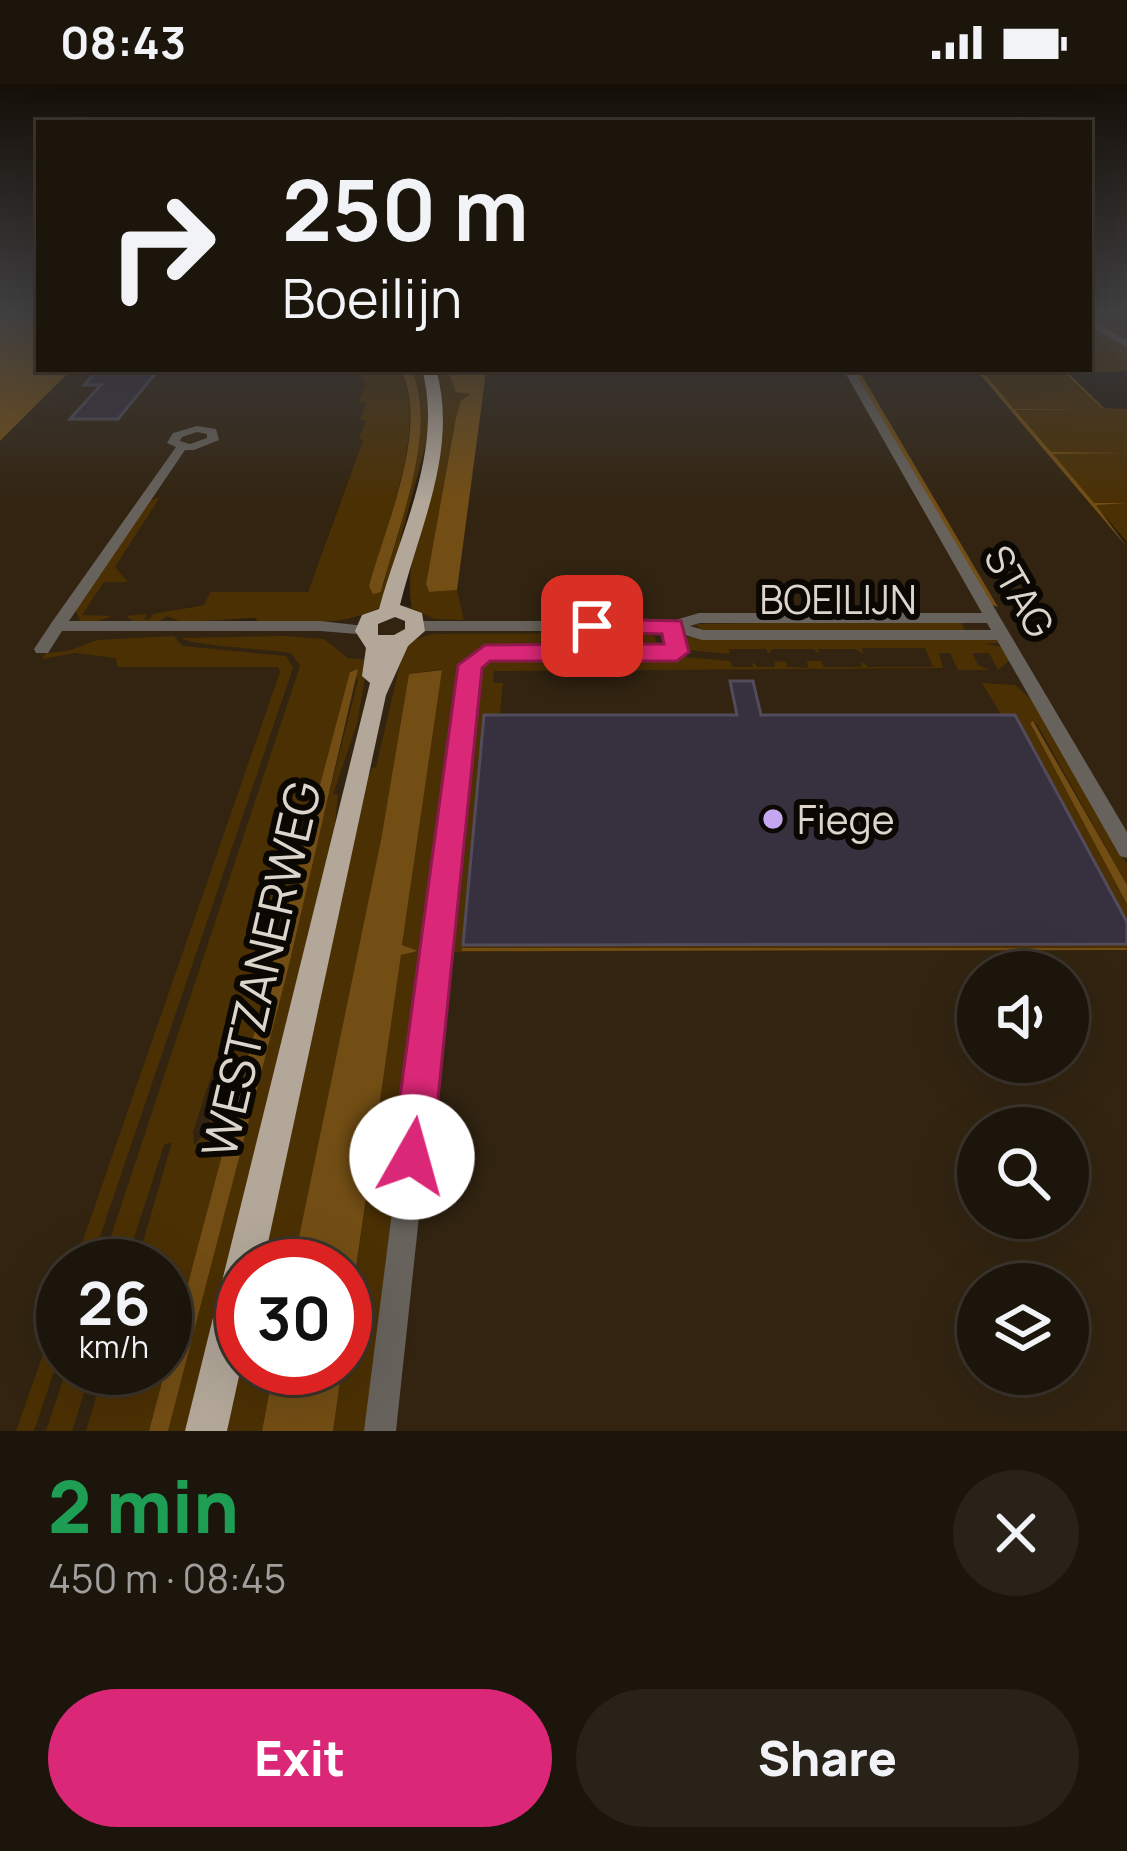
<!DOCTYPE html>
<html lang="en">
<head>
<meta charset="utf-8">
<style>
  body { margin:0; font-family:Manrope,sans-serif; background:#292219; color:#f1f3f6; height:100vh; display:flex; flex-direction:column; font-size:45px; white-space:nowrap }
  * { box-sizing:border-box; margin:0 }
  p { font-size:39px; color:#a09f9d }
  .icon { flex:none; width:66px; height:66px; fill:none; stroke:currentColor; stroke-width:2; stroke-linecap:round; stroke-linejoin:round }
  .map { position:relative; height:1347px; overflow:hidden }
  .drawer { display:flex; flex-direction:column; background:#1c150b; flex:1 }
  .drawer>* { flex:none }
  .top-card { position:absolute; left:36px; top:36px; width:1056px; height:252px; border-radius:0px; box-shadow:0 12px 48px #0002,0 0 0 3px #3a342c; background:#1c150b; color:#f1f3f6; overflow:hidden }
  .buttons { position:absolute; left:957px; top:867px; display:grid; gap:24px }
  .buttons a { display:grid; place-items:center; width:132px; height:132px; border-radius:50%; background:#1c150b; box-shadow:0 12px 48px #0002,0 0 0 3px #3a342c; font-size:60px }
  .speed { position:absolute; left:36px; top:1155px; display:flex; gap:24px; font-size:60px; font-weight:700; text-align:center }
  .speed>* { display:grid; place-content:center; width:156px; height:156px; border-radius:50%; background:#1c150b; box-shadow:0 12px 48px #0002,0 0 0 3px #3a342c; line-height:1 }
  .speed small { font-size:30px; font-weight:400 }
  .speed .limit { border:18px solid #d22; background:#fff; color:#111 }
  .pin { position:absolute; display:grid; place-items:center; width:102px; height:102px; color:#fff; margin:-51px; border-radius:24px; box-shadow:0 6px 18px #0006 }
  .me { position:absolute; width:132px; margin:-66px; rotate:7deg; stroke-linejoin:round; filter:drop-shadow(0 0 9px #0008) }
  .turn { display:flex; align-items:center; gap:42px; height:252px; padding:0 48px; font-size:54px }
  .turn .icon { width:156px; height:156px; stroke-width:2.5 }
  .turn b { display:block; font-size:84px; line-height:102px }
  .round { display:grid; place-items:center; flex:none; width:126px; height:126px; border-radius:63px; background:#292219 }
  .headline { display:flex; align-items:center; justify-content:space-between; height:204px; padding:0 48px }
  h1 { font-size:72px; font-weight:800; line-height:90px; color:#1e9e55 }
  .button { display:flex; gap:24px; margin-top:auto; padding:24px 48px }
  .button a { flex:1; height:138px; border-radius:72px; background:#db2777; color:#fff; font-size:48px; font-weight:800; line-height:138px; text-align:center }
  .button a+a { background:#292219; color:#f1f3f6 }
  .status { display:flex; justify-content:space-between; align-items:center; height:84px; padding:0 60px; background:#1c150b; direction:ltr }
  .status svg { height:33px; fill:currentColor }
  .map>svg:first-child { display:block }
</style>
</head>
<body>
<div class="status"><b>08:43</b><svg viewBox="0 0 49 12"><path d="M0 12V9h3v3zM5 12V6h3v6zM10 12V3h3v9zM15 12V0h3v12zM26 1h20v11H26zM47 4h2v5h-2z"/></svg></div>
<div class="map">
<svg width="1127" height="1347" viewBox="0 0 1127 1347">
  <rect width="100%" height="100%" fill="#261c0f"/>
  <path fill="#322411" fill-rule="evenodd" d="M39 285H356L365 300 359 317 367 318 363 355 308 508H210L204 521 186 523 171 534 294 538 357 534 382 522H409L429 508 457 506 483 285 979 286 1127 460V1347H0V314ZM978 888H1068V978H978ZM978 1044H1068V1134H978ZM63 1182H165V1284H63ZM243 1182H345V1284H243ZM978 1200H1068V1290H978Z"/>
  <path fill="#4b3003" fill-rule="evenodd" d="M1089 229 1127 248V287H1065L1102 324 1127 325V458L979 285H1089Z
    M356 285H400C429 343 386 441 369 502L381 509C396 451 441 339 411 285H424L431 341 400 457 401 473 382 522C347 543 298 538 258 538L255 534 182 538 167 532 158 538H134L126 532 147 530 144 535 149 536 153 530 204 521 210 508H308L363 356 359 355 366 337 360 336 366 319 359 318 365 300Z
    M433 285H447L456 307 470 309 456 333 426 500 429 508 457 506 464 536 435 535 412 525C397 450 467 354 433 285Z
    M160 413 115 483 128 498H104L82 531 112 532 96 538 81 537 75 526 147 418Z
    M960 536 966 548 703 549 696 540Z
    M646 549 655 553 657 560 641 565 478 566 464 578 372 1347H333L401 871 419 867 402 862 442 585 409 590 381 756 293 1182H256L357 721 372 684 376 683 405 559 432 550Z
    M174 552 182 562 286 572 293 584 90 1182H74L280 588 278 583H117L116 574 75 569 42 575 46 569 68 567 97 556Z
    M286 552 324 555 348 574 368 576 357 640 333 710 338 711 333 759 193 1347H168L358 596 352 585 149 1347H86L105 1284H165V1182H136L172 1058 164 1061 125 1182H101L300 582 291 569C268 565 194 562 181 554ZM239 920 241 927 206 1048 194 1061 193 1048 233 924Z
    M685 553H997L1000 559 984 560 1003 563 1009 577 998 586 989 569H972L978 581 989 586H958L950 569H939L943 584 494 587 493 599H503L500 631 463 861 1127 860V864L445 868 477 582 489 574 673 572 731 577 732 583H753L752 578 758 583H775V578L785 577 788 583 808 584 807 577H821L824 583H862L861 577 868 583H933L925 564H862L863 570 856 565H818L819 570 814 565H772L768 570 766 565H729V570L688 566Z
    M982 599 1015 601 1033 617 1127 780V801L1037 640 1029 638 1127 820V838Z
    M63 1213V1261L34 1347H16Z
    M243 1270V1284H274L262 1347H220Z
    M67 1284H92L72 1347H46Z"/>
  <path fill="#734e14" d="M0 229H39V285H72L0 357Z
    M400 285H411C440 343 397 446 381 508L373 510 369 502C385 442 431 342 400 285Z
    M447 285 486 288 457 506 429 508 426 500 456 333 461 317 470 310 456 308Z
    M850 285H858L998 523 992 521Z
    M918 285 1127 287 1067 288 1104 324 1127 325 1102 324 1063 287 983 288 1014 325H1094L1015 326 1051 368 1127 369 1053 370 1094 419H1127L1096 421 1127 463 978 288Z
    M358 585 287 889 168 1347H149L350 588Z
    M442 586 402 861 418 867 401 871 345 1260V1182H293L381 756 409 590Z
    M1033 637 1127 801V820L1030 639Z
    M462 864H1127V866L462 867Z
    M274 1284H342L333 1347H262Z"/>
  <path fill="#36303f" stroke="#514b5b" stroke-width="3" d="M99 285H159L118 335H70L101 301H84Z
    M730 597H753L761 631H1015L1127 838V860L463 861 484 631H737Z"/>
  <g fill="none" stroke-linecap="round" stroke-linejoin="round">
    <path fill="#67625b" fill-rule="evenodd" d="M1089 235 1127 256V263L1089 242Z
      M843 285H853L1127 748V774L1120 772 997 556H702L682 550 685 568 677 573 489 574 478 583 396 1347H364L462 581 485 564 668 563 666 547H417L409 542 417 537H672L699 529H982ZM700 539H987L991 546H703L690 542Z
      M197 342 216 345 219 356 194 366H185L69 537H320L365 542 370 543 373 547 370 551 320 547H62L48 569H36L34 565 52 538 176 363 167 359 173 349ZM197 348 207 350V354L190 360 180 357 182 353Z"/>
    <path fill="#b2a799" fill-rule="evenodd" d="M422 285H436C459 365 419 444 400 521L422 529 425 547 408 562 386 611 263 1182H243V1274L227 1347H185L370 599 362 592 366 564 355 547 362 531 379 525C400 447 444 367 422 285ZM395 533 405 537V545L394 551H378V540Z"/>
  </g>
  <linearGradient id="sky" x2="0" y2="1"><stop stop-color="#150f08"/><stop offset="0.55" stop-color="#414042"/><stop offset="1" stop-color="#414042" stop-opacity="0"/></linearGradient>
  <rect width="1127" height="418" fill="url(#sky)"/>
  <path fill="#db2777" stroke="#8e194d" stroke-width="3" d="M592 535 681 537 689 568 677 577H490L482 584 432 1073 426 1087 412 1093 398 1087 392 1073 458 581 485 561 664 560 662 550 584 548V537Z"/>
  <circle fill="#c5a7f1" stroke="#0b0703" stroke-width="4.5" cx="773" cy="735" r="12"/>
  <g text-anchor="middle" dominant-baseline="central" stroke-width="12" stroke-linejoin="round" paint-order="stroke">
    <g font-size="39" fill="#dbd5cc" stroke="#0b0703">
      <text transform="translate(1020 507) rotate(60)">STAG</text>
      <text x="838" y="515">BOEILIJN</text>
    </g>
    <g font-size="39" fill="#dbd5cc" stroke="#0b0703" text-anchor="start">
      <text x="797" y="735">Fiege</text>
    </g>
    <g font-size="48" fill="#dbd5cc" stroke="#0b0703">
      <text transform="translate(260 885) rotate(-77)">WESTZANERWEG</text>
    </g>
  </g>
</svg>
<div class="buttons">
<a><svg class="icon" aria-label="sound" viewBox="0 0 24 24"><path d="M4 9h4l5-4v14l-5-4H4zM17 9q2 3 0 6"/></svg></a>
<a><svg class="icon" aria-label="search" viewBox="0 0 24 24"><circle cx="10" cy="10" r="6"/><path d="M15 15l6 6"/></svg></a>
<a><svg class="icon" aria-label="layers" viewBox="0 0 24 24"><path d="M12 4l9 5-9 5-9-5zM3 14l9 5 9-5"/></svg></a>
</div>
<div class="speed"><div>26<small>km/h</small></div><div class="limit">30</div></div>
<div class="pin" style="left:592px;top:542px;background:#d93025"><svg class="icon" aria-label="arrive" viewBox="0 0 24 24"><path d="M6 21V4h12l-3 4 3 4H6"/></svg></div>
<svg class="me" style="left:412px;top:1073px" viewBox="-20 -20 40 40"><circle r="19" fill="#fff"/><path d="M0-13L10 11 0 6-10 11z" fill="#db2777"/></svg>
<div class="top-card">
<div class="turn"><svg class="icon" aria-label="right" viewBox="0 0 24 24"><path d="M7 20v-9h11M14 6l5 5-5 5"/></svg><div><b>250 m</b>Boeilijn</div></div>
</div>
</div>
<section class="drawer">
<div class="headline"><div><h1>2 min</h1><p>450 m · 08:45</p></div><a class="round"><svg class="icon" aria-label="close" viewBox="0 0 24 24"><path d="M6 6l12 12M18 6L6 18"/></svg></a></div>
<div class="button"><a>Exit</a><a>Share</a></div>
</section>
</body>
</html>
